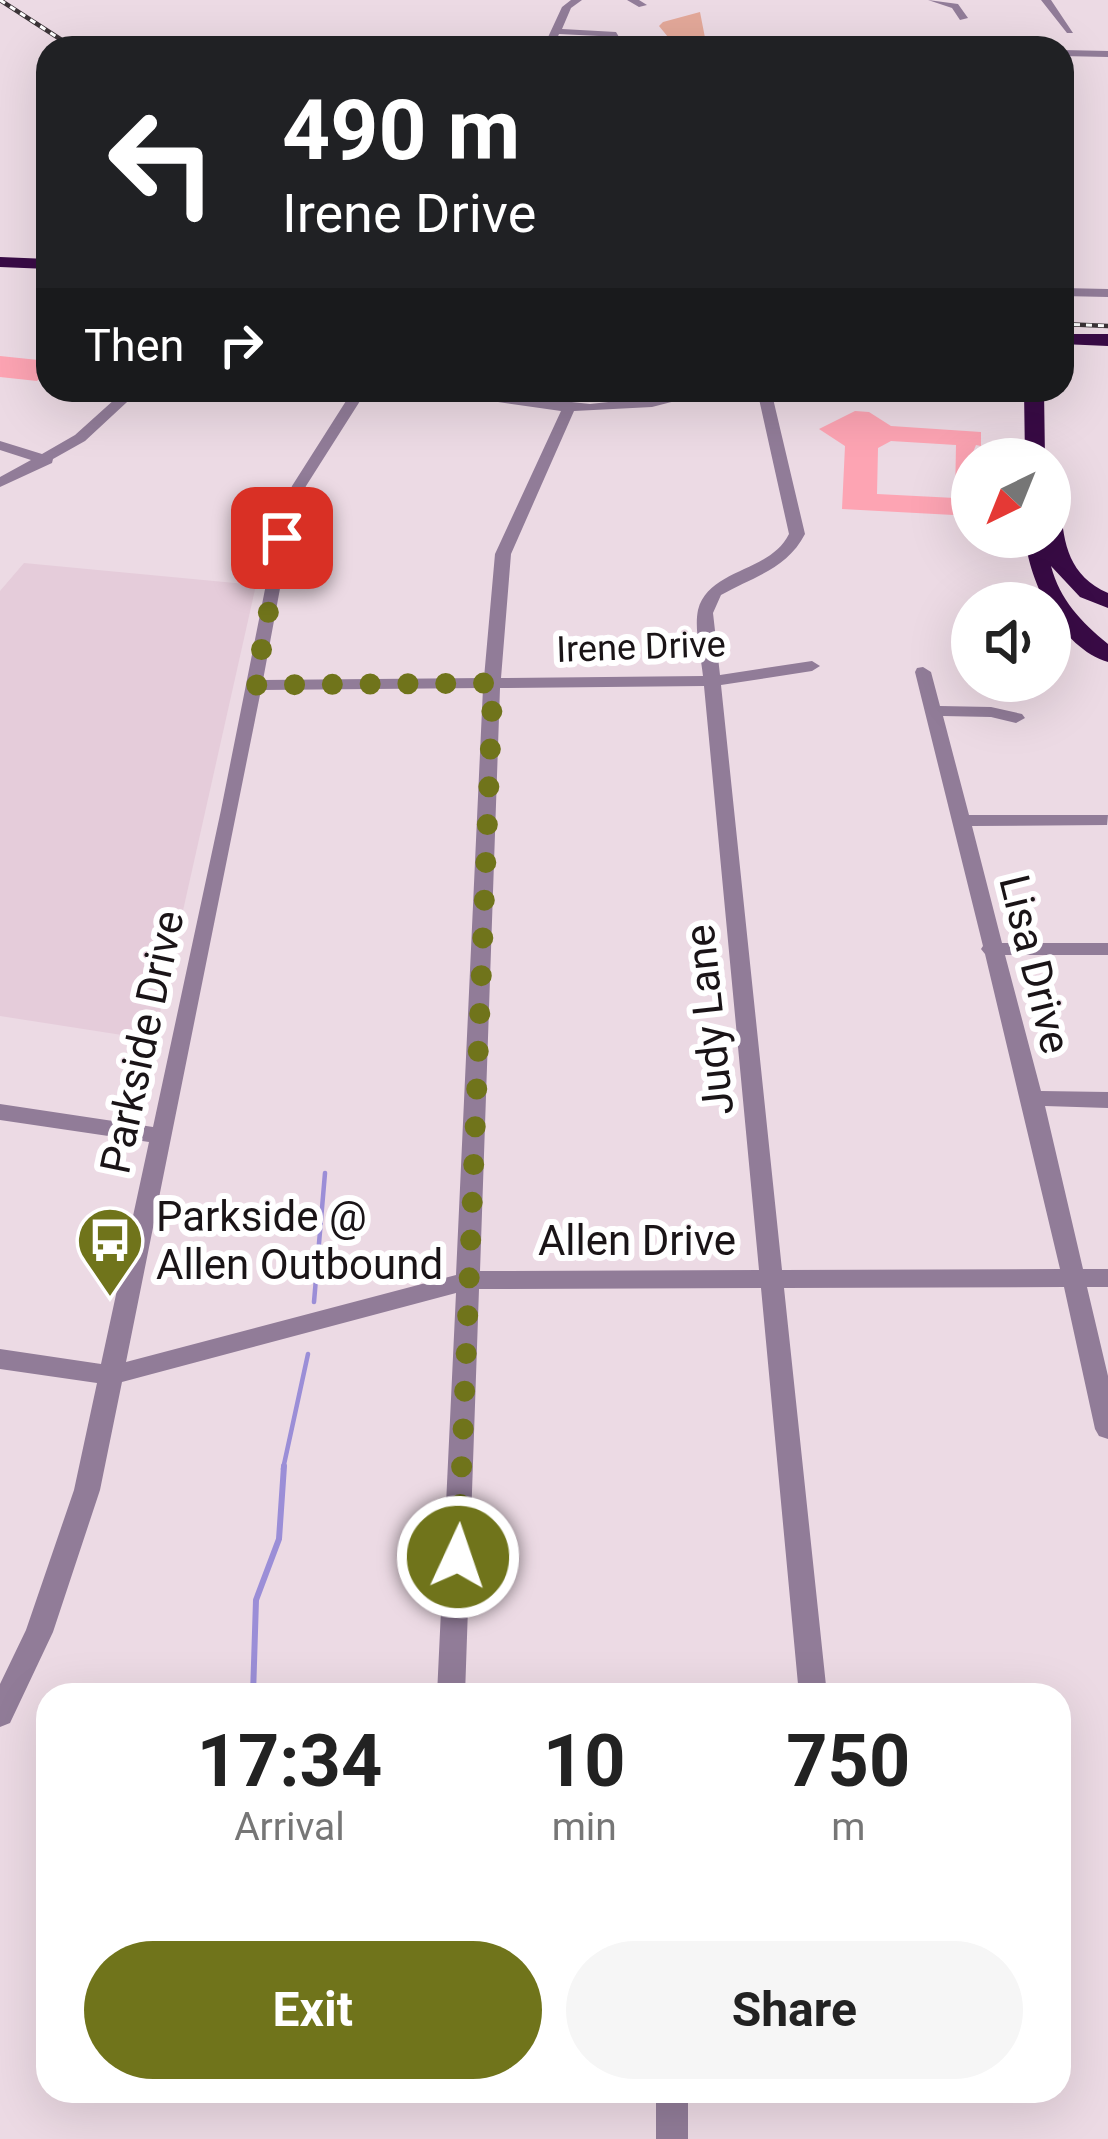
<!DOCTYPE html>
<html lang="en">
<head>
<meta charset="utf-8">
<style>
  body { margin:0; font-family:Roboto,sans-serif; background:#f6f6f6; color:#222; height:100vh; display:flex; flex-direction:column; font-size:45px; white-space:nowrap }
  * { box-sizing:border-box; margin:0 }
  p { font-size:39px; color:#767676 }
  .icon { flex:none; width:66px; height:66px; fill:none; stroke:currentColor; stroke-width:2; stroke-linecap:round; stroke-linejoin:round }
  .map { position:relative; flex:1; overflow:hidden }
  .details { position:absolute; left:36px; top:1683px; width:1035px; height:420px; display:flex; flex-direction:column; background:#fff; border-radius:36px; box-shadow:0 12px 48px #0002 }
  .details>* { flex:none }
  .top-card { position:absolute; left:36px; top:36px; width:1038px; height:366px; border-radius:36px; box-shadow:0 12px 48px #0002; background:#202124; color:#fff; overflow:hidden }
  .needle { width:78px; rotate:223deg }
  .controls { position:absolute; left:951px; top:438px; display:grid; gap:24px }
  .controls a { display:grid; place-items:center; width:120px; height:120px; border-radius:50%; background:#fff; box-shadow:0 12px 48px #0002; font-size:60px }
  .pin { position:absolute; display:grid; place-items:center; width:102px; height:102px; color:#fff; margin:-51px; border-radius:24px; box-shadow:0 6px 18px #0006 }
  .me { position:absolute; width:132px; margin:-66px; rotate:3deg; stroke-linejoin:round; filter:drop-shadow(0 0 9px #0008) }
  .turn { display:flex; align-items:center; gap:42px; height:252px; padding:0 48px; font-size:54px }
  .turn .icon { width:156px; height:156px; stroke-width:2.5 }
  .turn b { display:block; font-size:84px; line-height:102px }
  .then { display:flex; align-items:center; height:114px; padding:0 48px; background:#0003; gap:24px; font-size:45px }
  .eta { display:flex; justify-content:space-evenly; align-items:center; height:204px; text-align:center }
  .eta b { font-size:72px; font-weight:700; line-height:84px }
  .button { display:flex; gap:24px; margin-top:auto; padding:24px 48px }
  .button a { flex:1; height:138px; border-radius:72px; background:#70741b; color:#fff; font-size:48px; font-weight:700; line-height:138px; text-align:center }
  .button a+a { background:#f6f6f6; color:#222 }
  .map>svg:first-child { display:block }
</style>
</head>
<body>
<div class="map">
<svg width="1108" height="2139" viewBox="0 0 1108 2139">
  <rect width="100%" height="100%" fill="#ecdae4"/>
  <path fill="#e5ccda" d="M24 563 256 585 154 1040 0 1016V591Z"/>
  <path fill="#e3a899" d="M700 12 707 48H636L668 37 659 26 663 22Z"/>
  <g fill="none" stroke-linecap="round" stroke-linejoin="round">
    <path stroke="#9b8ed7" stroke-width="4.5" d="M314 1302 325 1173
      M283 1469 308 1354"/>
    <path stroke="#9b8ed7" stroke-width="6" d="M253 1695 256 1600 279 1539 284 1466"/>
  </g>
  <path fill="#fda4b3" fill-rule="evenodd" d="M0 356 48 361V369L37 381 0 377Z
    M855 411 869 412 891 426 981 432V446L976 445 965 471 972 472V516L842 509 845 446 819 429ZM891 441 956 445 955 498 877 494 878 448Z"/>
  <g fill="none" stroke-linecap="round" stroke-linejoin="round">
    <path fill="#917c98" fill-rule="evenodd" d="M571 0H582L571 8 562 29 616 32 619 37 559 34 553 48H543L562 7Z
      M627 0H639L647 5 639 7Z
      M928 0 958 4 968 18 960 20 952 8Z
      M1041 0H1051L1073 33H1067Z
      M1062 50 1108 51V57L1062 56Z
      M1062 288 1108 289V297L1062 296Z
      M125 390H140L85 441 53 459 52 463 0 487V477L31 460 0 450V441L42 454 75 435Z
      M353 390H367L306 486 292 524 263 680 484 678 495 554 561 411 498 402 462 390 590 404 718 390 652 407 574 411 511 554 501 678 703 676C701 656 694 629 698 610 709 568 770 573 789 534L757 390H771L805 534C787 569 753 577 721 595L713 613 720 675 812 661 820 666 812 671 721 685 782 1270 1060 1269 985 954 981 949 983 946 915 672 917 668 923 667 931 672 940 706 991 707 1022 714 1025 718 1016 723 991 717 943 716 969 815H1108L1107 825 972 826 1002 943H1108V955H1005L1041 1091 1108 1092V1108L1045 1106 1083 1269H1108V1287H1087L1108 1376V1439L1099 1436 1095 1429 1064 1287 784 1288 827 1695H799L761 1288 479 1289 465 1695H437L456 1293 122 1382 100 1490 53 1632 10 1723 0 1727V1684L26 1630 74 1490 97 1383 0 1369V1349L101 1364 149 1142 0 1120V1104L153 1127 221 810 278 524 292 486ZM704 686 759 1270 480 1271 500 688ZM483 688 456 1275 126 1362 261 690Z
      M656 2091H688V2139H656Z"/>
    <path fill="#390b46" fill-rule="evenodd" d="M0 257 48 259V269L0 267Z
      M1062 334H1108V346L1062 344Z
      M1024 390H1044L1045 459H1025Z
      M1050 475 1060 481C1062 527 1060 572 1108 593V608L1080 597 1051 566C1060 600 1081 622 1108 644V662C1061 648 1029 582 1025 537H1050Z"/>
    <defs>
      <path id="rail" d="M0 0 74 48
        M1062 324 1108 326"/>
    </defs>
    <use href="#rail" stroke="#3b3337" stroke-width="4.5"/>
    <use href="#rail" stroke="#fff" stroke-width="3" stroke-dasharray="6" stroke-linecap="butt"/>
  </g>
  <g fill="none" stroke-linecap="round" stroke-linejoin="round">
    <path stroke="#70741b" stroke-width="21" stroke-dasharray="0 37.8" d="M282 538 255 685 493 683 458 1557"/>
  </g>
  <defs>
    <symbol id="bus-pin" viewBox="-11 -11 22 30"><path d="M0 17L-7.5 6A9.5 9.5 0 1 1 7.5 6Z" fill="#70741b" stroke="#fff"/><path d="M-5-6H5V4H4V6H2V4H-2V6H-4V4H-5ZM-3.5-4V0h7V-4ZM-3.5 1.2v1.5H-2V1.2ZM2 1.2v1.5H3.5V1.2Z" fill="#fff"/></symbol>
  </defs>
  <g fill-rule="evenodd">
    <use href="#bus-pin" x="72" y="1202" width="76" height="104"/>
  </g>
  <g text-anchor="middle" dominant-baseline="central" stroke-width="12" stroke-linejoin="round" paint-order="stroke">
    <g font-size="36" fill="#1a1417" stroke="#fff">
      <text transform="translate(641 647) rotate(-2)">Irene Drive</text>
    </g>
    <g font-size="42" fill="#1a1417" stroke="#fff">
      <text transform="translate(1035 964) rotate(76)">Lisa Drive</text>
      <text transform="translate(709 1020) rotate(-96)">Judy Lane</text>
      <text transform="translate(142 1042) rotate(-78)">Parkside Drive</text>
      <text x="637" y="1240">Allen Drive</text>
    </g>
    <g font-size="42" fill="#1a1417" stroke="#fff" text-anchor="start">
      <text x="156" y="1216">Parkside @<tspan x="156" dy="48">Allen Outbound</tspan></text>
    </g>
  </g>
</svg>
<div class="controls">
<a><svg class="needle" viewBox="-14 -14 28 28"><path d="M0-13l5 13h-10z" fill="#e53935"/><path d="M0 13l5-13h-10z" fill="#767676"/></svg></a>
<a><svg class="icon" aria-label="sound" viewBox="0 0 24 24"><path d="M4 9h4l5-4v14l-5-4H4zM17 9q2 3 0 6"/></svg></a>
</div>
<div class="pin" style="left:282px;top:538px;background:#d93025"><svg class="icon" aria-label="arrive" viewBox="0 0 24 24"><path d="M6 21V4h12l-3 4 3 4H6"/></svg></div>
<svg class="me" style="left:458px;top:1557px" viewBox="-20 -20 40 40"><circle r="17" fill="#70741b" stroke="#fff" stroke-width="3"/><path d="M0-11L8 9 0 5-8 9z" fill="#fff"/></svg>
<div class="top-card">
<div class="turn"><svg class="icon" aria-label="left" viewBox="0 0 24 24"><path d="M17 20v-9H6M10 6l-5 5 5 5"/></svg><div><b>490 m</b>Irene Drive</div></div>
<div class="then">Then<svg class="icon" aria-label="right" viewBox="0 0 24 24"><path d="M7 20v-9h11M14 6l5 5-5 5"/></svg></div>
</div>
<section class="details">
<div class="eta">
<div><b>17:34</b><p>Arrival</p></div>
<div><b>10</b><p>min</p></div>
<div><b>750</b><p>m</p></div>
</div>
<div class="button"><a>Exit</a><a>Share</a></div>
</section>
</div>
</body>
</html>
